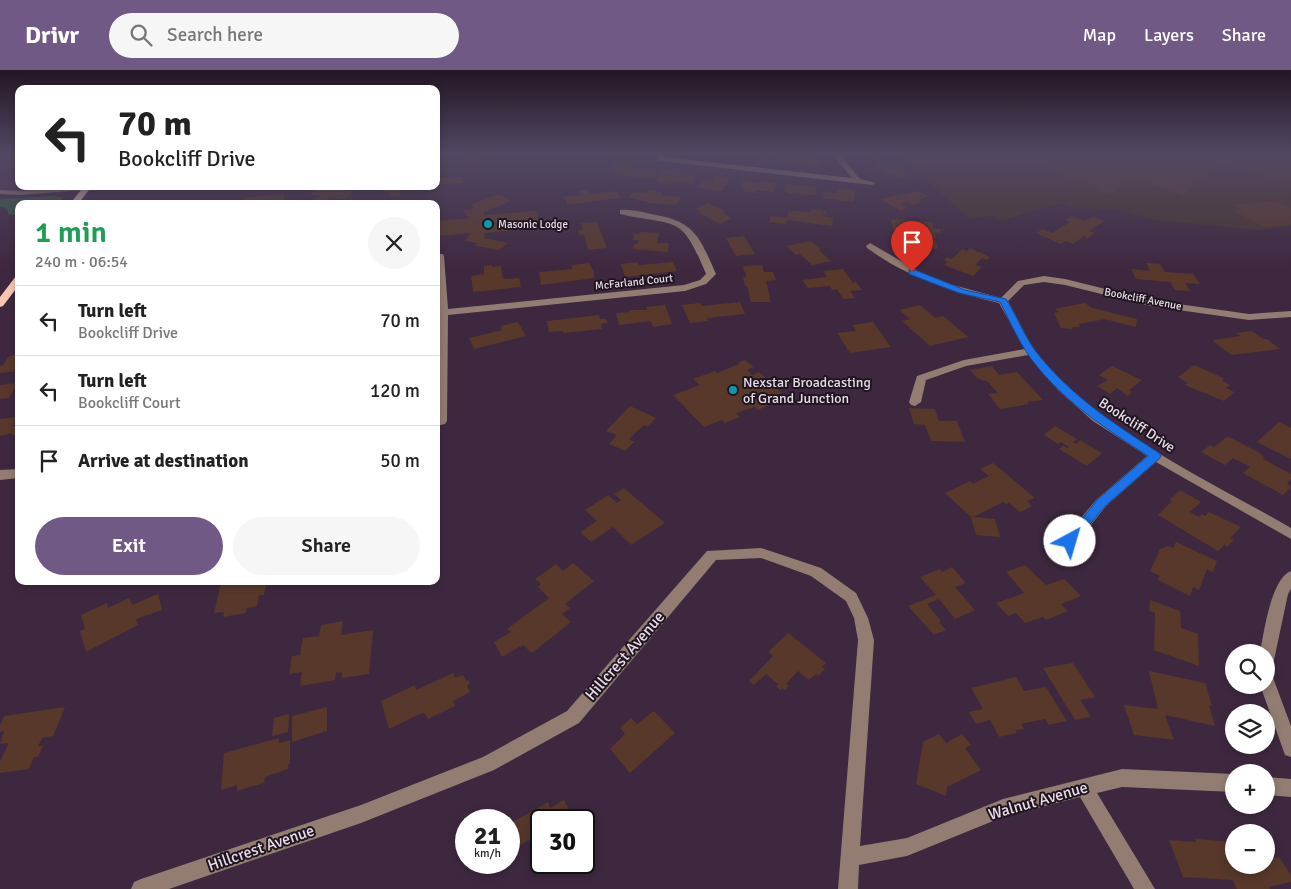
<!DOCTYPE html>
<html lang="en">
<head>
<meta charset="utf-8">
<style>
  body { margin:0; font-family:Signika,sans-serif; background:#f6f6f6; color:#222; height:100vh; display:flex; flex-direction:column; font-size:19px; white-space:nowrap }
  * { box-sizing:border-box; margin:0 }
  p { font-size:16px; color:#767676 }
  .icon { flex:none; width:28px; height:28px; fill:none; stroke:currentColor; stroke-width:2; stroke-linecap:round; stroke-linejoin:round }
  .map { position:relative; flex:1; overflow:hidden }
  .drawer { position:absolute; left:15px; top:130px; width:425px; height:385px; display:flex; flex-direction:column; background:#fff; border-radius:10px; box-shadow:0 2px 8px #0003 }
  .drawer>* { flex:none }
  .top-card { position:absolute; left:15px; top:15px; width:425px; height:105px; border-radius:10px; box-shadow:0 2px 8px #0003; background:#fff; color:#222; overflow:hidden }
  .fabs { position:absolute; left:1225px; top:574px; display:grid; gap:10px }
  .fabs a { display:grid; place-items:center; width:50px; height:50px; border-radius:50%; background:#fff; box-shadow:0 2px 8px #0003; font-size:25px }
  .speed { position:absolute; left:455px; top:739px; display:flex; gap:10px; font-size:25px; font-weight:700; text-align:center }
  .speed>* { display:grid; place-content:center; width:65px; height:65px; border-radius:50%; background:#fff; box-shadow:0 2px 8px #0003; line-height:1 }
  .speed small { font-size:12px; font-weight:400 }
  .speed .limit { border:2px solid #111; border-radius:8px; background:#fff; color:#111 }
  .pin { position:absolute; display:grid; place-items:center; width:42px; height:42px; color:#fff; margin:-51px -21px; border-radius:50% 50% 50% 0; rotate:-45deg; box-shadow:0 0 5px #0007 }
  .pin .icon { rotate:45deg }
  .me { position:absolute; width:55px; margin:-28px; rotate:39deg; stroke-linejoin:round; filter:drop-shadow(0 0 4px #0008) }
  .turn { display:flex; align-items:center; gap:18px; height:105px; padding:0 20px; font-size:22px }
  .turn .icon { width:65px; height:65px; stroke-width:2.5 }
  .turn b { display:block; font-size:35px; line-height:42px }
  .round { display:grid; place-items:center; flex:none; width:52px; height:52px; border-radius:26px; background:#f6f6f6 }
  .headline { display:flex; align-items:center; justify-content:space-between; height:85px; padding:0 20px }
  h1 { font-size:30px; font-weight:600; line-height:38px; color:#1e9e55 }
  .cta { display:flex; gap:10px; margin-top:auto; padding:10px 20px }
  .cta a { flex:1; height:58px; border-radius:30px; background:#715985; color:#fff; font-size:20px; font-weight:600; line-height:58px; text-align:center }
  .cta a+a { background:#f6f6f6; color:#222 }
  ul { padding:0; list-style:none }
  li { display:flex; align-items:center; gap:15px; height:70px; padding:0 20px; border-top:1px solid #e0e0e0 }
  li div { flex:1 }
  li b { display:block; font-size:19px }
  li em { font-style:normal }
  header { display:flex; align-items:center; gap:30px; box-sizing:border-box; height:70px; padding:0 25px; background:#715985; color:#fff }
  header strong { font-size:24px }
  nav { display:flex; gap:28px; margin-inline-start:auto; font-size:18px }
  .search { width:350px; height:45px; background:#f6f6f6; display:flex; align-items:center; gap:12px; box-sizing:border-box; padding:0 18px; border-radius:28px; color:#767676; font-size:19px }
  .map>svg:first-child { display:block }
</style>
</head>
<body>
<header>
<strong>Drivr</strong>
<div class="search"><svg class="icon" aria-label="search" viewBox="0 0 24 24"><circle cx="10" cy="10" r="6"/><path d="M15 15l6 6"/></svg>Search here</div>
<nav><a>Map</a><a>Layers</a><a>Share</a></nav>
</header>
<div class="map">
<svg width="1291" height="819" viewBox="0 0 1291 819">
  <rect width="100%" height="100%" fill="#3e283f"/>
  <path fill="#4b304c" d="M0 84H19V116H53L49 121 0 122Z"/>
  <path fill="#46342c" d="M897 84H1291V156L1258 160 1155 150 1119 140 1076 138 1062 133 1000 151 992 146 970 149Z"/>
  <path fill="#305d43" d="M54 126 62 128 59 134H19V144L9 145 7 139 0 137V130L4 129Z"/>
  <path fill="#57382b" d="M476 84H494L495 87 466 91V88L462 89 461 87Z
    M608 84H635L637 87 610 89Z
    M726 84H769L768 90 726 86Z
    M863 84H877L881 88 869 90Z
    M1027 84H1198L1194 88 1219 95 1184 125 1133 109 1110 125 1028 89 1032 86Z
    M1204 84H1267L1278 88 1285 84 1291 85V112H1287L1199 88Z
    M780 85 820 89 819 96 778 92Z
    M631 91 634 99 657 102 653 108 618 106 612 93Z
    M886 92 892 97 899 98 897 96 902 95 904 98H900L909 107 897 108 893 104 887 105 873 93Z
    M663 100 677 102 676 104 695 106 692 113 672 111 671 114 657 113Z
    M715 106 729 108 723 121 698 118 702 110 713 111Z
    M451 107H463V113L436 115V108Z
    M743 111 763 113V111L778 113 774 122 756 120 755 123 743 121 744 117H741Z
    M785 114 816 117 815 125 788 124V122L784 121Z
    M320 116H330L328 119 354 121 345 129 330 127 324 132 315 130 320 126 310 124Z
    M387 116H404L399 126H388L391 122H383Z
    M837 119 855 120 854 132 823 128 824 121 837 123Z
    M588 120 590 124 617 121 621 128 567 135 564 127 580 125 578 121Z
    M648 120 662 122 661 125 681 127 677 135 647 133 648 132 629 128 633 122 647 123Z
    M918 121 928 126 918 130 922 132 912 135 907 132 901 134 907 137 901 141 880 129Z
    M285 124 283 132 241 134 243 128Z
    M497 125H501L511 131 484 142V145L536 141 540 157 485 163 484 168 508 173 499 180 476 176 475 175 477 173 464 171 469 166V163L436 166V151L469 148 463 141 474 138 471 134Z
    M1275 131 1291 138V154L1264 157 1234 141 1241 140 1234 135Z
    M708 133 725 141 723 143 732 148 720 154 699 143 701 142 695 139Z
    M811 139 827 141 826 145 823 144V146L833 148 832 156 787 150 786 154 769 152 771 146 787 148 789 141 811 142Z
    M1072 146 1084 151 1093 147 1104 151 1089 161 1095 163 1088 168 1084 166 1073 174 1066 171 1061 174 1036 163 1043 159 1052 163 1070 152 1065 150Z
    M899 149 932 152 934 159H940L941 163 935 162 936 168 924 167 925 169 935 170 938 179 919 177 915 162 893 161 891 150Z
    M597 152 607 178 588 180 584 165 580 166 578 160H583L581 153Z
    M640 162 659 163 657 173H669L668 182 633 179 634 174H638L639 170H633L634 164H640Z
    M744 166 755 184 736 186 726 168Z
    M811 171 821 179 819 180 831 191 812 195 800 184 796 185 786 176Z
    M970 178 990 187 987 190 982 188 975 195 982 197 973 206 944 195 948 192 944 190 947 187 952 189 962 179 967 181Z
    M638 192 639 195 673 192 677 201 625 207 621 194Z
    M589 193 594 202V208L541 215 539 202 572 199V195Z
    M1146 193 1160 194 1165 202 1193 204 1200 214 1185 213 1190 221 1175 220 1170 212 1136 209 1131 199 1150 201Z
    M492 195V197L501 196 503 209 519 208 521 217 473 222 471 206 484 204V196Z
    M762 195 764 202H773L776 210 766 211 771 232H751L747 216H745L743 207H746L743 196Z
    M843 199 853 213 856 212 862 220 850 221 855 228 843 229 837 219 832 220 830 216 808 218 802 210 827 207 823 201Z
    M740 232 745 244 707 248 708 251 690 253 682 235 700 233 702 236Z
    M1085 233 1092 238 1137 249 1136 257 1105 249 1079 254 1080 257H1072L1073 259 1061 258 1054 243 1059 242 1055 239Z
    M665 235 672 254 653 257 651 251 619 255 616 243 630 242 629 240H647L646 237Z
    M920 235 935 248 943 246 968 267 930 276 902 251 910 249 899 240Z
    M599 245 600 249H606L607 253 601 254 602 259 564 263 563 261 549 262 547 251Z
    M518 252 526 266 474 279 469 268 502 260 500 256Z
    M873 252 891 277 850 283 837 263 856 261 852 255Z
    M1252 261 1263 269H1267L1280 279 1231 285 1212 270 1241 266 1236 263Z
    M19 284V301L0 303V296L3 295 9 286Z
    M745 290 754 297 747 300 752 305 759 302 784 325 766 332 769 335 758 340 755 337 736 343 740 347 725 353 722 350 704 357 673 325 700 315 693 309 715 301 717 303 739 294 738 293Z
    M1194 295 1221 307 1224 309 1222 311 1230 315 1226 318 1234 322 1224 331 1185 315 1188 313 1178 307Z
    M992 296 999 305 1017 302 1043 330 1027 332 1029 334 1000 339 988 324 998 323 988 312 977 308 970 300Z
    M1112 296 1142 310 1129 320 1132 322 1128 326 1117 318 1110 324 1097 316 1108 310 1099 305Z
    M18 313 9 328 0 329V315Z
    M630 336 656 348 647 357 644 355 629 369 634 372 625 381 609 374 617 365 606 361Z
    M909 338 935 339 939 351H957L965 372 931 371 925 355 914 354Z
    M18 347 12 356H17L19 353V365H12L13 363 0 366V349Z
    M1279 352 1291 358V389L1257 372Z
    M1055 356 1077 369 1073 372 1076 374 1080 370 1102 383 1087 396 1059 379 1063 376 1067 378 1069 377 1061 372 1058 374 1044 365Z
    M1229 367 1258 382 1264 387 1263 389 1291 404V409L1287 413 1291 417 1283 425 1243 403 1250 397 1233 388 1225 395 1201 382 1210 375 1214 377 1225 368Z
    M993 393 1035 428 1027 431 1032 436 1020 442 1009 433 1006 434 1003 432 973 447 995 449 1000 467 976 465 971 447 945 423 970 411 973 414 989 406 980 399Z
    M624 418 665 453 631 475 613 457 591 472 580 462 597 451 585 440 608 425 617 433 621 430 614 424Z
    M1180 420 1201 432 1190 442 1199 447 1202 444 1205 446 1209 442 1241 457 1230 468 1234 470 1227 477 1224 475 1218 481 1158 445 1172 431 1170 430Z
    M1176 472 1217 491 1213 502 1207 499 1199 520 1193 517 1190 526 1158 510 1160 506 1150 501 1160 479 1168 476 1173 478Z
    M573 493 594 511 565 534 570 538 562 544 571 552 532 583 523 575 502 587 494 572 511 562 507 559 549 528 538 517 541 514 535 509 556 494 563 501Z
    M1025 495 1046 515 1064 509 1081 526 1061 534 1068 541 1046 550 1043 547 1025 553 1016 543 1008 546 996 533 1024 523 1006 502Z
    M952 497 966 513 955 517 975 540 955 549 939 529 927 534 941 551 939 552 946 560 934 565 908 536 936 525 920 507 940 499 942 502Z
    M229 511H261L260 515 266 514 264 525H259L257 536 247 538 246 543 223 547 224 542 214 543 221 513Z
    M158 524 162 540 136 549 138 555 86 582 80 561 85 559 81 545 107 533 108 538 129 528 132 535Z
    M1150 530 1180 541 1181 558 1198 564 1199 596 1154 580 1155 543 1149 541Z
    M343 551 341 565 373 560 369 604 342 608V602L336 603 335 610 300 616 302 602 289 604 292 586 300 585 303 568 319 566 321 555Z
    M788 563 826 593 822 597 825 599 818 606 816 604 809 610 798 601 786 614 789 616 785 620 782 618 780 620 776 616 778 614 766 604 754 615 749 611 773 586 768 582Z
    M1073 593 1095 627 1080 630 1091 647 1075 650 1043 598Z
    M1149 601 1205 613 1212 636 1209 635 1215 656 1165 645 1174 670 1134 665 1124 635 1158 639Z
    M453 603 455 608 463 605 466 611 468 610 470 614 467 615 470 622 453 631 455 636 428 649 424 643H422L389 659 381 631 415 615 416 620Z
    M1016 607 1024 621 1046 617 1067 651 1049 655 1045 649 1021 654 1024 659 1015 660 1017 663 999 667 990 650 976 654 969 642 983 639 971 618Z
    M65 637 53 666 42 668 38 676H43L38 687H34L29 699 0 703V691L9 673 0 674 4 661 0 662V655L4 646Z
    M327 637V661L292 672V646Z
    M654 641 675 663 630 703 610 679 625 664 620 658 631 648 637 654Z
    M289 644 288 662 272 666 274 648Z
    M939 664 946 673 962 664 971 675 965 678 981 700 947 717 946 726 916 714 923 672Z
    M279 668V673L290 670V694H288V699L265 707 264 713 237 721V715L221 720 224 683Z
    M564 730 574 750H541V774L533 779 529 770 510 781 509 754 548 732 550 738Z
    M1195 769 1234 772V795H1266V790L1279 787 1291 805V812L1269 817 1270 819H1237L1233 810 1183 807 1169 770 1196 772Z
    M584 770 593 788 576 799 573 792H584Z"/>
  <g fill="none" stroke-linecap="round" stroke-linejoin="round">
    <path fill="#937d72" fill-rule="evenodd" d="M656 84H663L664 87 852 108 832 84H839L860 109 876 113 872 115 661 91H658Z
      M75 116H111L107 118 21 125 0 124V120L21 121Z
      M620 140C630 139 642 142 651 144 695 151 699 166 716 204L706 214 685 221 448 245 447 351 445 354 436 356 437 184H443L444 186 448 239 684 215 700 210 706 204C681 143 678 157 620 144Z
      M870 173 920 202 953 215 1001 228 1018 211 1044 206 1065 209 1150 230 1249 244 1291 241V247L1249 250 1150 236 1065 215 1044 212 1024 215 1008 231C1018 249 1027 271 1040 287 1102 362 1208 410 1291 458V469L1156 392 1106 436 1075 475 1070 476 1065 475 1063 471 1065 467 1096 430 1147 386 1093 351 1059 321 1028 285 966 296 926 310 921 332 915 336 911 335 909 332 917 306 964 290 1025 279 999 233C951 222 907 207 867 178L866 176Z
      M19 399V408L0 410V400Z
      M761 478 821 498 856 523 868 548 874 570 860 776 907 768 1003 729 1122 699 1234 704V722L1122 717 1097 723 1155 819H1134L1080 727 1003 747 907 786 859 795 858 819H838L858 570 854 548 846 531 811 506 761 488 716 490 579 653 494 700 361 753 169 819H131L134 812 141 809 361 735 483 687 567 641 707 481Z
      M1291 501V519L1288 524 1274 590 1271 595 1266 597V582H1260C1264 563 1271 508 1291 501Z
      M1266 603 1272 605 1291 656V687L1285 685 1260 615H1266Z
      M1266 707 1291 709V727L1266 725Z"/>
    <path fill="#f5c7b2" fill-rule="evenodd" d="M84 116H92L78 134H70Z
      M19 205V215L3 236 0 237V227L16 206Z"/>
  </g>
  <linearGradient id="sky" x2="0" y2="1"><stop stop-color="#221623"/><stop offset="0.42" stop-color="#524863"/><stop offset="1" stop-color="#524863" stop-opacity="0"/></linearGradient>
  <rect width="1291" height="199" fill="url(#sky)"/>
  <path fill="#1a73e8" stroke="#114b97" d="M909 200H915L965 220 1006 229C1018 248 1026 271 1041 288 1074 328 1116 355 1159 383L1161 386 1159 389 1105 436 1074 474H1065L1064 471 1097 430 1148 386C1106 359 1063 331 1032 290 1019 273 1010 251 1000 232L959 223 909 204Z"/>
  <g fill="#0f9aa8" stroke="#1f151f" stroke-width="2">
    <circle cx="488" cy="154" r="5"/>
    <circle cx="733" cy="320" r="5"/>
  </g>
  <g text-anchor="middle" dominant-baseline="central" stroke-width="4" stroke-linejoin="round" paint-order="stroke">
    <g font-size="11" fill="#e9dbe9" stroke="#1f151f" text-anchor="start">
      <text x="498" y="154">Masonic Lodge</text>
    </g>
    <g font-size="11" fill="#e9dbe9" stroke="#1f151f">
      <text transform="translate(634 212) rotate(-6)">McFarland Court</text>
      <text transform="translate(1143 229) rotate(11)">Bookcliff Avenue</text>
    </g>
    <g font-size="14" fill="#e9dbe9" stroke="#1f151f" text-anchor="start">
      <text x="743" y="312">Nexstar Broadcasting<tspan x="743" dy="16">of Grand Junction</tspan></text>
    </g>
    <g font-size="14" fill="#e9dbe9" stroke="#1f151f">
      <text transform="translate(1137 355) rotate(33)">Bookcliff Drive</text>
    </g>
    <g font-size="16" fill="#e9dbe9" stroke="#1f151f">
      <text transform="translate(625 586) rotate(-49)">Hillcrest Avenue</text>
      <text transform="translate(1038 731) rotate(-16)">Walnut Avenue</text>
      <text transform="translate(261 778) rotate(-19)">Hillcrest Avenue</text>
    </g>
  </g>
</svg>
<div class="fabs">
<a><svg class="icon" aria-label="search" viewBox="0 0 24 24"><circle cx="10" cy="10" r="6"/><path d="M15 15l6 6"/></svg></a>
<a><svg class="icon" aria-label="layers" viewBox="0 0 24 24"><path d="M12 4l9 5-9 5-9-5zM3 14l9 5 9-5"/></svg></a>
<a>+</a>
<a>−</a>
</div>
<div class="speed"><div>21<small>km/h</small></div><div class="limit">30</div></div>
<div class="pin" style="left:912px;top:202px;background:#d93025"><svg class="icon" aria-label="arrive" viewBox="0 0 24 24"><path d="M6 21V4h12l-3 4 3 4H6"/></svg></div>
<svg class="me" style="left:1070px;top:471px" viewBox="-20 -20 40 40"><circle r="19" fill="#fff"/><path d="M0-13L10 11 0 6-10 11z" fill="#1a73e8"/></svg>
<div class="top-card">
<div class="turn"><svg class="icon" aria-label="left" viewBox="0 0 24 24"><path d="M17 20v-9H6M10 6l-5 5 5 5"/></svg><div><b>70 m</b>Bookcliff Drive</div></div>
</div>
<section class="drawer">
<div class="headline"><div><h1>1 min</h1><p>240 m · 06:54</p></div><a class="round"><svg class="icon" aria-label="close" viewBox="0 0 24 24"><path d="M6 6l12 12M18 6L6 18"/></svg></a></div>
<ul>
<li><svg class="icon" aria-label="left" viewBox="0 0 24 24"><path d="M17 20v-9H6M10 6l-5 5 5 5"/></svg><div><b>Turn left</b><p>Bookcliff Drive</p></div><em>70 m</em></li>
<li><svg class="icon" aria-label="left" viewBox="0 0 24 24"><path d="M17 20v-9H6M10 6l-5 5 5 5"/></svg><div><b>Turn left</b><p>Bookcliff Court</p></div><em>120 m</em></li>
<li><svg class="icon" aria-label="arrive" viewBox="0 0 24 24"><path d="M6 21V4h12l-3 4 3 4H6"/></svg><div><b>Arrive at destination</b></div><em>50 m</em></li>
</ul>
<div class="cta"><a>Exit</a><a>Share</a></div>
</section>
</div>
</body>
</html>
